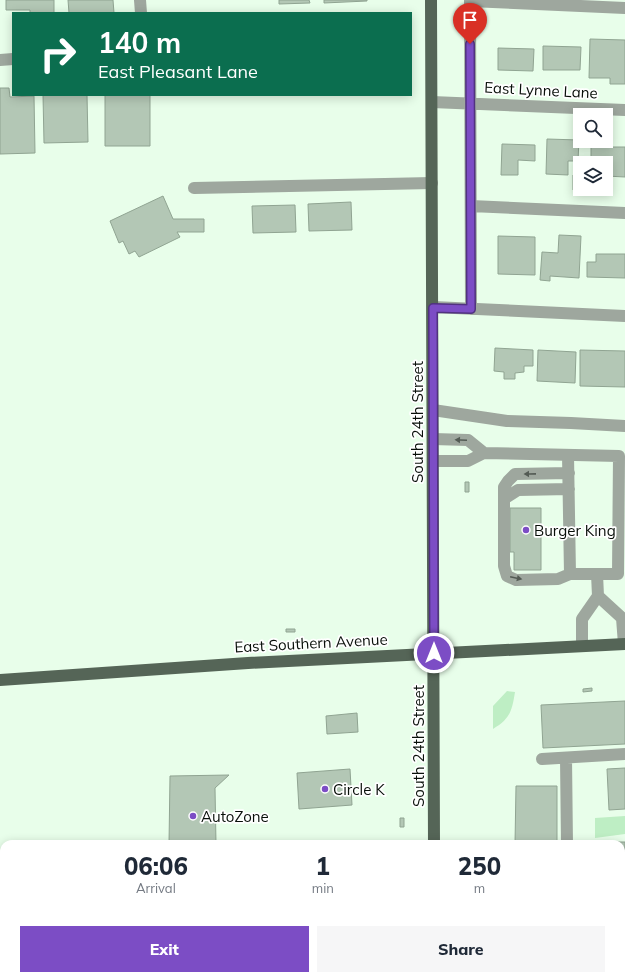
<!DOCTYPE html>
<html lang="en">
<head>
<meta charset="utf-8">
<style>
  body { margin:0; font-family:Mulish,sans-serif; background:#f6f6f7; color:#1f2937; height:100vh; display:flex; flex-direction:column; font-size:15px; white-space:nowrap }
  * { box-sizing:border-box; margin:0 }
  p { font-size:13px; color:#747a83 }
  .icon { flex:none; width:22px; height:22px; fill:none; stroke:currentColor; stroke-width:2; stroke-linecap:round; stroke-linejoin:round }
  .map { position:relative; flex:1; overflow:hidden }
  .side { position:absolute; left:0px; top:840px; width:625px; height:140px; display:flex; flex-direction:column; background:#fff; border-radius:12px 12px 0 0; box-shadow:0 2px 10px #0003 }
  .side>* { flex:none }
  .hud { position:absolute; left:12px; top:12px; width:400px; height:84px; border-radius:0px; box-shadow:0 2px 10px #0003; background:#0b6e4f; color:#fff; overflow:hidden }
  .buttons { position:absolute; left:573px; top:108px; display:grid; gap:8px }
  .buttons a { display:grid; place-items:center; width:40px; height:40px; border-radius:0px; background:#fff; box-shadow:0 2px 10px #0003; font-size:20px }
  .pin { position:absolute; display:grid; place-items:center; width:34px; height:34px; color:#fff; margin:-41px -17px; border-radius:50% 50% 50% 0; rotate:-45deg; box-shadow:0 0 4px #0007 }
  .pin .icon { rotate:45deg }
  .me { position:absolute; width:44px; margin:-22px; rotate:0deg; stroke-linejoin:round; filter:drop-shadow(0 0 3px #0008) }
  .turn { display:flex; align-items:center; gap:14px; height:84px; padding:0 20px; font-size:18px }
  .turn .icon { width:52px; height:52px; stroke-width:2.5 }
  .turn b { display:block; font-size:28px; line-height:34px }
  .eta { display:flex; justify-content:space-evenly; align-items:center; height:68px; text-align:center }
  .eta b { font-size:24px; font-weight:800; line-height:28px }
  .cta { display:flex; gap:8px; margin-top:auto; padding:8px 20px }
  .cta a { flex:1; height:46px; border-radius:0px; background:#7c4dc5; color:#fff; font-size:16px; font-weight:800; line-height:46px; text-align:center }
  .cta a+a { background:#f6f6f7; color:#1f2937 }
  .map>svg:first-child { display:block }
</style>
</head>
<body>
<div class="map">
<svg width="625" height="980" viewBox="0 0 625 980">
  <rect width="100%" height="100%" fill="#e8feea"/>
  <path fill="#beeec4" d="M507 691 515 692C512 711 510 719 493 729V706Z
    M625 816V834L595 838V818Z"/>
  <path fill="#b3c7b5" stroke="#90a492" d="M6 0H54V13H30V10H6Z
    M68 0H113L114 13H69Z
    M279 0H309L310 3 279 4Z
    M324 0H367V1L324 3Z
    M590 39 625 40V84H610V78H589Z
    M543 46 581 47 580 70H543Z
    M498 48 534 49 533 71 498 70Z
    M0 88H9L10 97 34 96 35 153 0 154Z
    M43 95H87L88 142 44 143Z
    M105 95H150V146H105Z
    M547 139 579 140 578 161H568V175L546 174Z
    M502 144 535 145V161L518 160V175H501Z
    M591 147H625V177L606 176V163H591Z
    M573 175H580V189H584V190H573Z
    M163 196 173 219H204V232H177L180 237 139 257 135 251 129 254 123 241 119 243 110 221Z
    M351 202 352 230 309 231 308 204Z
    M295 205 296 232 253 233 252 206Z
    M559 235 581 236 579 278 550 276V281L540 280 542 252 558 253Z
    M498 236 535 237V275L498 274Z
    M596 254H625V278L587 277V262H596Z
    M495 348 533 350V366H524V372L515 373V379H504V372L494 371Z
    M538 350 576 352 575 383 537 381Z
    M580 350 625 351V387L580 386Z
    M465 482H469V492H465Z
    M510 508H541V570H514V552H510Z
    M286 629H295V632H286Z
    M592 688V691L583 692V689Z
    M625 701V744L543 748 541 705Z
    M357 713 358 732 327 734 326 716Z
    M625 768V809L609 810 607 769Z
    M350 769 352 805 299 809 297 773Z
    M229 775 215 788 216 844H169L170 776Z
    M516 786H557V844H515Z
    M400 818H404V827H400Z
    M608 842H625V883H621V844H608Z
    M621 908H625V950H621Z"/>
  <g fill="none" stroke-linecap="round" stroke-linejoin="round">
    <path stroke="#9ea79e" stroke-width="12" d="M140 0 141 13
      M470 0 471 309
      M470 1 625 8
      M0 60 13 59
      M432 102 625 110
      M194 188 432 183
      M471 206 625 213
      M433 307 625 316
      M433 410 507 421 571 423 625 426
      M433 439 468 440 484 453
      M433 461H468L484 453 619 456 618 574H570L568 455
      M569 473 515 474 508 481 504 487V566L507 576 516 580 558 579 570 574
      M504 499 518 490 569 489
      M598 596 622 618 624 644
      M582 646V619L598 596 597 574
      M566 758 567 844
      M542 759 625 754
      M621 897H625"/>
    <path stroke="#556557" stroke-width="12" d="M431 0 434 844
      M0 680 248 663 625 644
      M435 976V980"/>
  </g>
  <defs><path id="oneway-solid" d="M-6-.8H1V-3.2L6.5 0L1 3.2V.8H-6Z"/></defs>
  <g fill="#535b54">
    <use href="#oneway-solid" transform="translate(461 440) rotate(-178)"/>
    <use href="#oneway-solid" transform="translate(530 474) rotate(179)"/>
    <use href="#oneway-solid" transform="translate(516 578) rotate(12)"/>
  </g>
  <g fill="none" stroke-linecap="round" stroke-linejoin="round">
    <defs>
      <path id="route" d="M434 653 433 308 471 309 470 44"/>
    </defs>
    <use href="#route" stroke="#513280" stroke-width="10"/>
    <use href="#route" stroke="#7c4dc5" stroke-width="7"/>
  </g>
  <g fill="#7c4dc5" stroke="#fff" stroke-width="1.5">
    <circle cx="526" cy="530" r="4"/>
    <circle cx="325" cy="789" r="4"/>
    <circle cx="193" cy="816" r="4"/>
  </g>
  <g text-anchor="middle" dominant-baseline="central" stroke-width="3.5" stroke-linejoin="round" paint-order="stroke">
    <g font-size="15" fill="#080f09" stroke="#fff">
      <text transform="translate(541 90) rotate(3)">East Lynne Lane</text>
      <text transform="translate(417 422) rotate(-90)">South 24th Street</text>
      <text transform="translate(311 643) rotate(-3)">East Southern Avenue</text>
      <text transform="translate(418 746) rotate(-90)">South 24th Street</text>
    </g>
    <g font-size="15" fill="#080f09" stroke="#fff" text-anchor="start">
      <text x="534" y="530">Burger King</text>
      <text x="333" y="789">Circle K</text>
      <text x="201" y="816">AutoZone</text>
    </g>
  </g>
</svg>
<div class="buttons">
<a><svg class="icon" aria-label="search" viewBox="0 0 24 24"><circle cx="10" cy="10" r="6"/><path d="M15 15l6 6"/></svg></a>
<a><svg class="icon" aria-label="layers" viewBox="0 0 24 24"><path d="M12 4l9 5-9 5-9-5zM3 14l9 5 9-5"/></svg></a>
</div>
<div class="pin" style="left:470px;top:44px;background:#d93025"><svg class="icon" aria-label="arrive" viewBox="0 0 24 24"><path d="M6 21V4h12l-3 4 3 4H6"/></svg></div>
<svg class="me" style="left:434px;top:653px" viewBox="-20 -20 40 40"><circle r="17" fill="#7c4dc5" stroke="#fff" stroke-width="3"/><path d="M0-11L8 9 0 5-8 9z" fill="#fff"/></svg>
<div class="hud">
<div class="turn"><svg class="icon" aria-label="right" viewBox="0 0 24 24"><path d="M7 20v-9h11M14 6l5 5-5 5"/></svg><div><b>140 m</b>East Pleasant Lane</div></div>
</div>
<section class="side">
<div class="eta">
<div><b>06:06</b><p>Arrival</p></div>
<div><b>1</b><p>min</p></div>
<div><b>250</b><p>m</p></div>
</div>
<div class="cta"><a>Exit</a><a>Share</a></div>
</section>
</div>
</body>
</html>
